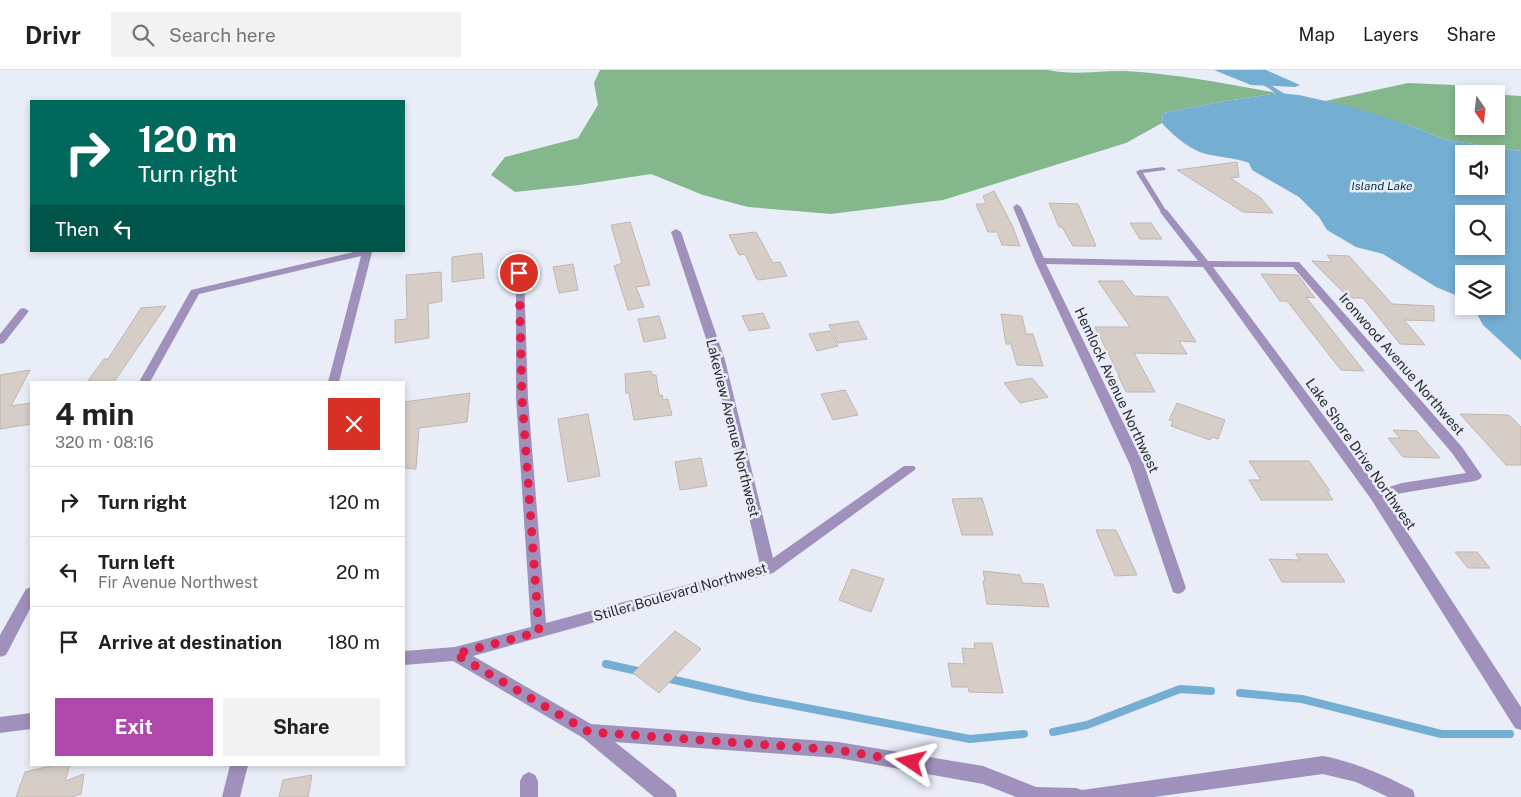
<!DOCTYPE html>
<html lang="en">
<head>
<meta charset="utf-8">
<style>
  body { margin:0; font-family:"Public Sans",sans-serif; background:#f2f2f2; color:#202124; height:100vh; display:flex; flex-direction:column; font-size:19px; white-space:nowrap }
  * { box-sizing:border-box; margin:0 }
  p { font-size:16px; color:#757577 }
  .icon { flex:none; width:28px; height:28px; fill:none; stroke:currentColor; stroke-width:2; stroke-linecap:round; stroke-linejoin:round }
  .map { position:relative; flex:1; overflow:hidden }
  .drawer { position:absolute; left:30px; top:311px; width:375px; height:385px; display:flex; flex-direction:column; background:#fff; border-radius:0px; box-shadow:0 2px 8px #0003 }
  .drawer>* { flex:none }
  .banner { position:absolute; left:30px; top:30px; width:375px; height:152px; border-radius:0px; box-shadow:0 2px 8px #0003; background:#00695c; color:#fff; overflow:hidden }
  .needle { width:32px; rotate:166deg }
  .tools { position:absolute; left:1455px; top:15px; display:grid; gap:10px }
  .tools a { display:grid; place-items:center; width:50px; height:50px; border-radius:0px; background:#fff; box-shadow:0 2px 8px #0003; font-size:25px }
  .pin { position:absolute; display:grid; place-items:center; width:42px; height:42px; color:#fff; margin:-21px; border:2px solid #fff; border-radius:50%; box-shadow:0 1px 5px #0007 }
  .me { position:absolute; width:55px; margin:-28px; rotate:280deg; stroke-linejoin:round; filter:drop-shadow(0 0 4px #0008) }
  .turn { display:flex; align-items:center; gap:18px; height:105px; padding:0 25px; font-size:22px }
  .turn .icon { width:65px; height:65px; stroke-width:2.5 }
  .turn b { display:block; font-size:35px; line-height:42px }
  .then { display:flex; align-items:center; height:48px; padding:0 25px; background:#0003; gap:10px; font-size:19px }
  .round { display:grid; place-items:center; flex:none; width:52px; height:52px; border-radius:0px; background:#f2f2f2 }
  .summary { display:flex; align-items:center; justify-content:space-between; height:85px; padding:0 25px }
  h1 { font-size:30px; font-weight:700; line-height:38px }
  .button { display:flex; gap:10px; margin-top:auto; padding:10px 25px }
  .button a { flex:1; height:58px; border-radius:0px; background:#af48ab; color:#fff; font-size:20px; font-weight:700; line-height:58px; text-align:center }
  .button a+a { background:#f2f2f2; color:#202124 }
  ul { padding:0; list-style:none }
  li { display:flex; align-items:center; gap:15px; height:70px; padding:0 25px; border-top:1px solid #e0e0e0 }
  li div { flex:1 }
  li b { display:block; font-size:19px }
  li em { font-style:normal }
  header { display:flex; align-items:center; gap:30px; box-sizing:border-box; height:70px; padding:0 25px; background:#fff; border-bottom:1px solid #e0e0e0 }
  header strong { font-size:24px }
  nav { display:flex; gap:28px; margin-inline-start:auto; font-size:18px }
  .search { width:350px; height:45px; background:#f2f2f2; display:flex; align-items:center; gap:12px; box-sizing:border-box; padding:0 18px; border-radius:0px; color:#757577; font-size:19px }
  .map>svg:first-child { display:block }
</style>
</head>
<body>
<header>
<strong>Drivr</strong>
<div class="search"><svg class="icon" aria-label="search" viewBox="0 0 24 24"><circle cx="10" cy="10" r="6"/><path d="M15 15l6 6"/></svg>Search here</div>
<nav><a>Map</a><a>Layers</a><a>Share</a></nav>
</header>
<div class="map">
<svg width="1521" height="727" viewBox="0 0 1521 727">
  <rect width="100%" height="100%" fill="#e8edf7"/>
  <path fill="#85b78c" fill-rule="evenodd" d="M600 0H1048C1074 6 1099 0 1125 1 1177 4 1228 14 1278 23L1226 31 1163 43 1162 53 1126 73 943 130 831 144 748 137 703 125 651 104 579 115 515 122 491 105 505 87 578 68 598 35 594 13Z
    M1408 13 1454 15 1505 25 1521 26V81L1446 70 1411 56 1325 31ZM1464 24H1496V56H1464Z"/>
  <path fill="#75aed3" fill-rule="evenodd" d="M1214 0H1266L1300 15 1295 17 1251 15Z
    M1278 23 1299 25 1352 37 1411 56 1446 70 1521 81V290L1483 255 1477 244 1469 236H1496V204H1464V231L1460 227 1436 217 1383 184 1356 177 1327 160 1319 147 1299 127 1252 100 1249 93C1235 88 1225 88 1211 85 1194 83 1173 66 1162 53L1163 43 1226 31ZM1464 84H1496V116H1464ZM1464 144H1496V176H1464Z"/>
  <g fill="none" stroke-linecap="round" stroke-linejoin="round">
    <path stroke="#75aed3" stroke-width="4" d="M1261 11 1284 26"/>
    <path stroke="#75aed3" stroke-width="8" d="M606 594 642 602
      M666 608 749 627 970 669 1024 664
      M1240 623 1302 629 1441 664H1510
      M1053 662 1087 655 1180 619 1211 621"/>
  </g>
  <path fill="#d6cdc6" stroke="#bfb6af" d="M1237 92 1239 107 1230 108 1261 128 1273 143 1243 142 1177 100Z
    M994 121 1012 155 1020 176 1002 175 997 162H988L976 134H986L983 126Z
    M1049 133 1078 134 1096 176H1073L1062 157H1059Z
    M630 152 650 215 636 217 644 237 628 240 614 196 622 193 611 155Z
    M1130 153H1151L1162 169H1140Z
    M756 162 773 193 780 192 787 206 759 210 756 208 745 184 739 185 729 165Z
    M482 183 484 208 452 212V187Z
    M1327 185 1349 186 1392 234 1434 236V251L1404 250 1425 275 1400 274 1363 228H1349L1312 191 1332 192Z
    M573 194 578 220 559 223 553 197Z
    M441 202 442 231 428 234 429 268 395 273V250L407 249 406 205Z
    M1261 204 1298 205 1315 228 1306 227 1364 301 1341 300 1287 231H1280Z
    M1098 211H1123L1134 226 1168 227 1196 272 1179 271 1187 284 1134 283 1155 322H1126L1118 305H1119L1095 257H1130Z
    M166 236 114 312H87L104 289H108L141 238Z
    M763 243 770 258 749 261 742 246Z
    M1001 244 1022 246 1026 264H1033L1043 296 1017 295 1011 274H1006Z
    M659 246 666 268 644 272 638 249Z
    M858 251 867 269 838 273 829 255Z
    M830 261 838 276 817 281 809 264Z
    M30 300 11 336 31 333V354L0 359V305Z
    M651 301 652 305H656L659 325H662L663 330 668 329 672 345 634 350 629 323H626L625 304Z
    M1032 308 1048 327 1020 333 1004 313Z
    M845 320 858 345 833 350 821 324Z
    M470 323 467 352 419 358 416 399 404 398V332Z
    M1177 333 1225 350 1218 369 1212 367 1210 370 1171 356 1173 351 1169 350Z
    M588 344 600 406 568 412 558 349Z
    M1460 344 1509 345 1521 357V395H1506Z
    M1393 360 1417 361 1440 388 1403 387 1388 368H1400Z
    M701 388 707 416 680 420 675 392Z
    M1249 391H1309L1330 421H1327L1333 430H1261L1249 410H1261Z
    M982 428 993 465H962L952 429Z
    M1096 460H1116L1137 505 1115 506Z
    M1455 482H1477L1490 498H1468Z
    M1296 484H1327L1345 512H1282L1269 489 1300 490Z
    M852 499 884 509 871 542 839 530Z
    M983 501 1020 505 1022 513 1043 514 1049 537 987 534 983 511H985Z
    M675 561 701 579 659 623 633 603Z
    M974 573H992L1003 623 969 622 968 617H952L948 593 964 594 962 578 975 579Z
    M55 695H70L65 711 84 704 81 724 71 727H16L25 702Z
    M312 705 308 727H279L283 710Z"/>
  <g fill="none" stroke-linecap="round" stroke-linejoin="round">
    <path fill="#9f91bb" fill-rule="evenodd" d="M1163 97 1166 99 1165 100 1143 103 1167 142 1164 144 1161 142 1136 102 1139 100Z"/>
    <path fill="#9f91bb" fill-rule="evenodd" d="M1017 134 1021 137 1044 188 1198 191 1160 142 1164 139 1167 140 1208 191 1299 192 1462 377 1482 406 1480 409 1475 411 1402 423 1385 428 1521 637V660L1515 658 1371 429 1203 197 1046 194 1144 395 1186 518 1183 522 1178 524 1173 522 1130 395 1035 191 1013 137ZM1213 197H1293L1452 383 1466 403 1402 413 1379 420Z
      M676 159 681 162 725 290 773 488 904 396H914L916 399 773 503 473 586 591 654 838 672 983 696 1036 717 1076 718 1082 720 1323 686C1355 692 1384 705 1413 720L1415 727H1388L1356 712 1323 704 1154 727H1016L983 714 838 688 615 672 675 720 677 727H654L583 668 453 591 404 595V581L455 577 531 557 516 328V201L519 200 524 203 528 328 546 553 760 495 713 290 671 162Z
      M358 181 372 182 339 312H328L361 186 199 224 150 312H139L191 220Z
      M24 238 29 241 4 273 0 274V264L20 239Z
      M31 517V537L6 585 0 587V565L26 519Z
      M31 643V659L0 663V647Z
      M230 695H248L240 727H222Z
      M529 702 535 705 538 711V727H520V711L523 705Z"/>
  </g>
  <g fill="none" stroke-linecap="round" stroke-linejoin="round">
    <path stroke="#e11d48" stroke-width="9" stroke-dasharray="0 16.2" d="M519 203 522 328 539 562 455 584 589 662 838 680 911 692"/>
  </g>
  <g text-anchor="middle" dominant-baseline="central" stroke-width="5" stroke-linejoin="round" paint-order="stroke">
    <g font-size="12" font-style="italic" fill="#01314b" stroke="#e8edf7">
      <text x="1382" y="116">Island Lake</text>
    </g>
    <g font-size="14" fill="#292b2e" stroke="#e8edf7">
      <text transform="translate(1402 294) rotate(49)">Ironwood Avenue Northwest</text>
      <text transform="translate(1117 320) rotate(65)">Hemlock Avenue Northwest</text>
      <text transform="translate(733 358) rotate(76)">Lakeview Avenue Northwest</text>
      <text transform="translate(1361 384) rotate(55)">Lake Shore Drive Northwest</text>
      <text transform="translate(680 522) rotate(-16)">Stiller Boulevard Northwest</text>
    </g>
  </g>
</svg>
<div class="tools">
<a><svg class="needle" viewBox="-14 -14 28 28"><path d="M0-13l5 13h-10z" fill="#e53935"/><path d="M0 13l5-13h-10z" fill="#757577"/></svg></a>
<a><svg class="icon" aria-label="sound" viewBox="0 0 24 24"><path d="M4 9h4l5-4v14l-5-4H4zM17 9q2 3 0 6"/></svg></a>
<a><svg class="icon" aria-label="search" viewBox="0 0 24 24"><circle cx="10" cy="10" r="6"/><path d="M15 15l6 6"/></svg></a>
<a><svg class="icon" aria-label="layers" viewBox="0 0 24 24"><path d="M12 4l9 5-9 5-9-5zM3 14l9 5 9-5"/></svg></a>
</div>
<div class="pin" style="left:519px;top:203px;background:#d93025"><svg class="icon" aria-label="arrive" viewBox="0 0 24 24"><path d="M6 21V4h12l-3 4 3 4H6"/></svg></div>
<svg class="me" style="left:911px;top:692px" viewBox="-20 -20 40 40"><path d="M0-17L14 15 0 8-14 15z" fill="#e11d48" stroke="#fff" stroke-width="4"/></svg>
<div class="banner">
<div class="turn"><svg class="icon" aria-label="right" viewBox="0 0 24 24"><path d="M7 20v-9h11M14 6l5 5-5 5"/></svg><div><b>120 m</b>Turn right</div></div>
<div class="then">Then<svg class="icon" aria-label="left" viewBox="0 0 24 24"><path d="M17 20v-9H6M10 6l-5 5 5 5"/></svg></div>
</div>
<section class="drawer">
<div class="summary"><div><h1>4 min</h1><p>320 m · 08:16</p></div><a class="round" style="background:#d93025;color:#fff"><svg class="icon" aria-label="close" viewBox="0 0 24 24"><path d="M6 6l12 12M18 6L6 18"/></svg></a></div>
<ul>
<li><svg class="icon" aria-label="right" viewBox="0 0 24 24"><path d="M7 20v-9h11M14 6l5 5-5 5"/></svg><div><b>Turn right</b></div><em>120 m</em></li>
<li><svg class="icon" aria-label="left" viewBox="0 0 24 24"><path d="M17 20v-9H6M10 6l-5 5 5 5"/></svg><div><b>Turn left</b><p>Fir Avenue Northwest</p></div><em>20 m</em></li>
<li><svg class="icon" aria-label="arrive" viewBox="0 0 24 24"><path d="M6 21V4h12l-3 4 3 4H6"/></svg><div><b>Arrive at destination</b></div><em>180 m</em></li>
</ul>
<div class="button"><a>Exit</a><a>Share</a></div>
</section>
</div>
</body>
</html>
